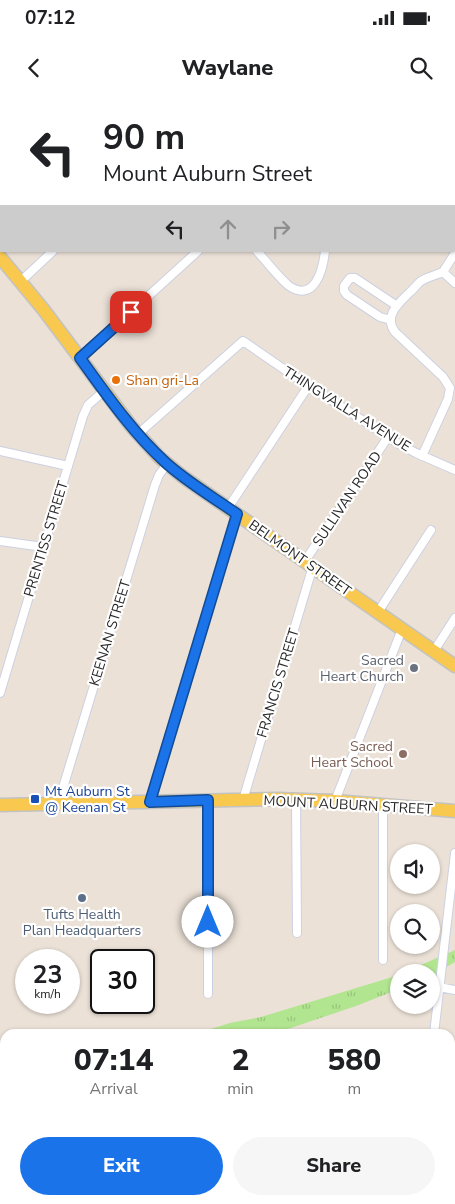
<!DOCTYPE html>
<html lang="en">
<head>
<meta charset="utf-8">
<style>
  body { margin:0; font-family:"Nunito Sans",sans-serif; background:#f6f6f6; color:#202124; height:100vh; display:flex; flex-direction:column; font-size:19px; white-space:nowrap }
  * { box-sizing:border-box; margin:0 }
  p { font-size:16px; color:#757577 }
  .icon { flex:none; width:28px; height:28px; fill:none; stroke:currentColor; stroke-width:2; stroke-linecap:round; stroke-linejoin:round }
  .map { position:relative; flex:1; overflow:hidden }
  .panel { position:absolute; left:0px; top:929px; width:455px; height:176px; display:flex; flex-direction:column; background:#fff; border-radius:15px 15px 0 0; box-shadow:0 1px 4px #0004 }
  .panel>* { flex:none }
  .hud { position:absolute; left:0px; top:0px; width:455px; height:152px; box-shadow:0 1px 4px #0004; background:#fff; color:#202124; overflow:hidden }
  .buttons { position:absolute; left:390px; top:744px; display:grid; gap:10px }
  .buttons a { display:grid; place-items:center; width:50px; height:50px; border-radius:50%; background:#fff; box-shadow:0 1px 4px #0004; font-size:25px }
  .speed { position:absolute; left:15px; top:849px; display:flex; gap:10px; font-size:25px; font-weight:700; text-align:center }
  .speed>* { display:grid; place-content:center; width:65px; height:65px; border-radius:50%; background:#fff; box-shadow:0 1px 4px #0004; line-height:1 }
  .speed small { font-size:12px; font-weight:400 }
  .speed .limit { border:2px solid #111; border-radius:8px; background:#fff; color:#111 }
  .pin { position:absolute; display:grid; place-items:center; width:42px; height:42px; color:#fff; margin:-21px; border-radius:10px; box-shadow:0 2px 8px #0006 }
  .me { position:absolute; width:55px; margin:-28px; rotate:0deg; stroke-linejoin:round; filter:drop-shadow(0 0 4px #0008) }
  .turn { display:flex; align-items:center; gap:18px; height:105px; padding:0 20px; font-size:22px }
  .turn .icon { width:65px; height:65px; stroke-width:2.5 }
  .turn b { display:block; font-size:35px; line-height:42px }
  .lanes { display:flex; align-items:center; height:48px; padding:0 20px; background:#0003; justify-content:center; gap:25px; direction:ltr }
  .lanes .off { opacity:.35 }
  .eta { display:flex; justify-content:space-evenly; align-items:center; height:85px; text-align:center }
  .eta b { font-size:30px; font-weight:800; line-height:35px }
  .button { display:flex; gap:10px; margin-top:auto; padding:10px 20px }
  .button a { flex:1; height:58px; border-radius:30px; background:#1a73e8; color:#fff; font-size:20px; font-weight:800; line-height:58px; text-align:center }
  .button a+a { background:#f6f6f6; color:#202124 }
  .status { display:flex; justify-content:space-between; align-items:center; height:35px; padding:0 25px; background:#fff; direction:ltr }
  .status svg { height:14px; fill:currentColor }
  header { display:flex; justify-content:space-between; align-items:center; height:65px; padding:0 20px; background:#fff; font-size:22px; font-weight:800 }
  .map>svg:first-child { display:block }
</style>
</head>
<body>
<div class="status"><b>07:12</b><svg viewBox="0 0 49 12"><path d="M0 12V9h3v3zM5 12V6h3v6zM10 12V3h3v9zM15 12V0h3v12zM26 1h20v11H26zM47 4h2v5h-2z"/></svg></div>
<header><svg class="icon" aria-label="back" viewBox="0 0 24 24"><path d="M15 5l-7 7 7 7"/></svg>Waylane<svg class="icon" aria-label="search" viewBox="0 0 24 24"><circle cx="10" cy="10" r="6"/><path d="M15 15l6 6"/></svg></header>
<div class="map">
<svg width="455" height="1104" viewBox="0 0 455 1104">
  <defs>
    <pattern id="park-tufts" width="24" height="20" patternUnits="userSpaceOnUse" patternTransform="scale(1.25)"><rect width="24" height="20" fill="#b1e58f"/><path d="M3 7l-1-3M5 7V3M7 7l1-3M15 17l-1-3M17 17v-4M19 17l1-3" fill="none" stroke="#98c47b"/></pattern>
  </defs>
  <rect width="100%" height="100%" fill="#ebe1d7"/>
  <path fill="url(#park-tufts)" d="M455 850V862L431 876V872H405Z
    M399 875V889L356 906 273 934H195L230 923 261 917Z
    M5 1011V1051L0 1054V1014Z"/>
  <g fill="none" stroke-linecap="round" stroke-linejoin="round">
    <defs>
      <path id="street" d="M199 0 200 1
        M407 0 408 1
        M74 1 75 0
        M220 1 221 0
        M366 1 367 0
        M454 39 455 40
        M0 61 1 60
        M257 151C266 161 279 178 289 186 315 203 323 169 325 151
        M443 172 455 153
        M443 172 455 183
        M21 181 53 151
        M391 220 380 217 347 195 344 191V186L350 178H355L397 206
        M80 258 198 151
        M138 334 243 241 291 274 399 344 416 353 455 370
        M0 351 68 366
        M422 356 448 299 450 288 443 277 395 232C383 216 399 203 410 192 414 189 417 184 421 181 428 177 436 175 443 172
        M228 408 309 285
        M0 441 43 447
        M305 461 388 337
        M378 512 431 430
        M434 551 455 518
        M0 593 83 316 88 305 104 291
        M208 700V894
        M243 700 313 466
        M296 700 297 833
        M335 701 402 529
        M150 702 237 414
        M58 704 155 385 159 375 167 364
        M383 860V705
        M439 887 455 890
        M434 934 455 753
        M450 982 455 984
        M450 1056 455 1058
        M433 1100 434 1104"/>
      <path id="secondary" d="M0 1093 6 1104"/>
      <path id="primary" d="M0 157 43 209 131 326 159 357 182 376 455 566
        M0 705 277 699 335 701 455 711"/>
    </defs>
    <use href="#street" stroke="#ccd1e1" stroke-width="10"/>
    <use href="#secondary" stroke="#ccd1e1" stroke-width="14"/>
    <use href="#primary" stroke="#c3c3c3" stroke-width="15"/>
    <use href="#street" stroke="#fff" stroke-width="8"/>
    <use href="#secondary" stroke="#fff" stroke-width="11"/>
    <use href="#primary" stroke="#f8c84f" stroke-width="12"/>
  </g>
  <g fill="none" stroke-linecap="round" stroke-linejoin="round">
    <defs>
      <path id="route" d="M131 212 80 258C106 294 132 332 165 362 187 382 213 397 237 414L150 702 208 700V822"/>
    </defs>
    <use href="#route" stroke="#114b97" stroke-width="12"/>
    <use href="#route" stroke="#1a73e8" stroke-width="9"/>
  </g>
  <circle fill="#e8710a" stroke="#fff" stroke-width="2" cx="116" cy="280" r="5"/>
  <circle fill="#6b7280" stroke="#fff" stroke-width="2" cx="414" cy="568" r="5"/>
  <circle fill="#8d6e63" stroke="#fff" stroke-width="2" cx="403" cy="654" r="5"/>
  <rect fill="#1a4fb4" stroke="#fff" stroke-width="2" x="30" y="694" width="10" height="10" rx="2.5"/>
  <circle fill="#5c6f8a" stroke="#fff" stroke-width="2" cx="82" cy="798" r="5"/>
  <g text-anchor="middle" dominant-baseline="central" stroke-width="4.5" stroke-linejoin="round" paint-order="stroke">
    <g font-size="14" fill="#c56008" stroke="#fff" text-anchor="start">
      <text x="126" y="280">Shan gri-La</text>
    </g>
    <g font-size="14" fill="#272727" stroke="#fff">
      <text transform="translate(347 309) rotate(32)">THINGVALLA AVENUE</text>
      <text transform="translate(347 399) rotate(-56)">SULLIVAN ROAD</text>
      <text transform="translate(46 439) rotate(-73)">PRENTISS STREET</text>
      <text transform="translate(300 458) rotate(35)">BELMONT STREET</text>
      <text transform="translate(110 533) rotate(-73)">KEENAN STREET</text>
      <text transform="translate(278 583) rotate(-73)">FRANCIS STREET</text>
      <text transform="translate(348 705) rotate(3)">MOUNT AUBURN STREET</text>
    </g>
    <g font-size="14" fill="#5b616d" stroke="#fff" text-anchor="end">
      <text x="404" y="560">Sacred<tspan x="404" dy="16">Heart Church</tspan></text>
    </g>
    <g font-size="14" fill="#785e54" stroke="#fff" text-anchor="end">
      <text x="393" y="646">Sacred<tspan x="393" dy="16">Heart School</tspan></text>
    </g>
    <g font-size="14" fill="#164399" stroke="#fff" text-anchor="start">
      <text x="45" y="691">Mt Auburn St<tspan x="45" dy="16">@ Keenan St</tspan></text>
    </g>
    <g font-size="14" fill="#4e5e75" stroke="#fff">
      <text x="82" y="814">Tufts Health<tspan x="82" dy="16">Plan Headquarters</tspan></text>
    </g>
  </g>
</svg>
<div class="buttons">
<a><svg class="icon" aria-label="sound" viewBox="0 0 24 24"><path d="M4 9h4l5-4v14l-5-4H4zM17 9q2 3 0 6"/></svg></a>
<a><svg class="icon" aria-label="search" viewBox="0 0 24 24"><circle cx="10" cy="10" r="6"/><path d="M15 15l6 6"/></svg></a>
<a><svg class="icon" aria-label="layers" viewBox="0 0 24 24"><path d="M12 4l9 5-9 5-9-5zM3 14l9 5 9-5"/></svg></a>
</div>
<div class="speed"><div>23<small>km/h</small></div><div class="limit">30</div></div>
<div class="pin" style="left:131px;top:212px;background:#d93025"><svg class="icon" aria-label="arrive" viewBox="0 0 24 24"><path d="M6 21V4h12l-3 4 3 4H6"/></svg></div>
<svg class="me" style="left:208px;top:822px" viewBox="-20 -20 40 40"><circle r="19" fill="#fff"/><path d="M0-13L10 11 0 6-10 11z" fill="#1a73e8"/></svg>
<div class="hud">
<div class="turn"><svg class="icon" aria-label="left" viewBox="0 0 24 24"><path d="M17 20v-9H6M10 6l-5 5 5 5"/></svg><div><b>90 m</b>Mount Auburn Street</div></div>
<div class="lanes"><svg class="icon" aria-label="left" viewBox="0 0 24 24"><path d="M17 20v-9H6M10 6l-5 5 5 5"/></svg><svg class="icon off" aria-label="ahead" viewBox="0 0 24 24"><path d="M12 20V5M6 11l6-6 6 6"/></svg><svg class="icon off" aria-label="right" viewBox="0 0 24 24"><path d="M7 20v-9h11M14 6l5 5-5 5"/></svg></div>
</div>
<section class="panel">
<div class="eta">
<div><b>07:14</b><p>Arrival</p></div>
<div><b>2</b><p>min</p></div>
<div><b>580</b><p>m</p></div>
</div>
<div class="button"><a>Exit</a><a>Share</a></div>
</section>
</div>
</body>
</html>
